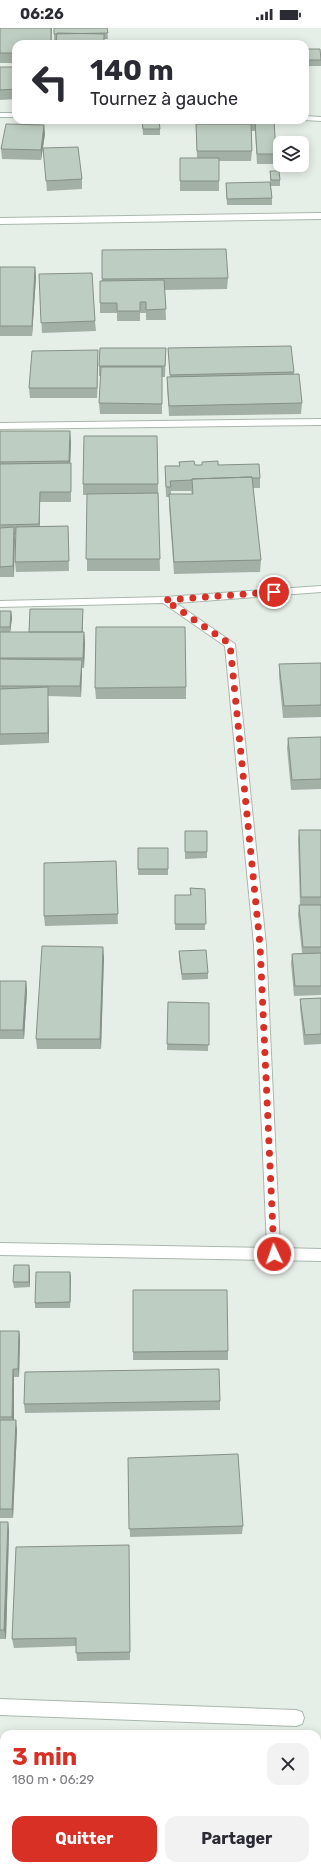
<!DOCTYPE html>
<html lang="fr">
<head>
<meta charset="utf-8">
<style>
  body { margin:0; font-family:Rubik,sans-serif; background:#f2f2f3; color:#2b2b33; height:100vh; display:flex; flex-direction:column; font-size:15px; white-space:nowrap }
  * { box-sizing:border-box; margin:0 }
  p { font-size:13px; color:#7c7c81 }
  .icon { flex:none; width:22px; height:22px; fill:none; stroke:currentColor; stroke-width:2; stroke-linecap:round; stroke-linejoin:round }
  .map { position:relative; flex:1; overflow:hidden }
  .drawer { position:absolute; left:0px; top:1702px; width:321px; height:140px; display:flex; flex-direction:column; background:#fff; border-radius:12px 12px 0 0; box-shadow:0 2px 10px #0003 }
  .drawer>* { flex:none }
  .top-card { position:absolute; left:12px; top:12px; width:297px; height:84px; border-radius:12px; box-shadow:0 2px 10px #0003; background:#fff; color:#2b2b33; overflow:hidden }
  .buttons { position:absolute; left:273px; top:108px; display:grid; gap:8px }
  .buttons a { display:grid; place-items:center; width:36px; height:36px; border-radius:8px; background:#fff; box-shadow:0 2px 10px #0003; font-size:20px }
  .pin { position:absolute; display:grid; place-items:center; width:34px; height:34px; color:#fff; margin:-17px; border:2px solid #fff; border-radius:50%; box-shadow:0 1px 4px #0007 }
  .me { position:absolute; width:44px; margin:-22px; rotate:357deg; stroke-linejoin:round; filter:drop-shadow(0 0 3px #0008) }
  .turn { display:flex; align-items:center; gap:14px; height:84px; padding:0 12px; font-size:18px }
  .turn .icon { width:52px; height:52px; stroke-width:2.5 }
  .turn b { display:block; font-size:28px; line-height:34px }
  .round { display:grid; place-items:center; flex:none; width:42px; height:42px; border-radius:12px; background:#f2f2f3 }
  .overview { display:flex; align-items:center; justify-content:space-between; height:68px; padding:0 12px }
  h1 { font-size:24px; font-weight:700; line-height:30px; color:#d93025 }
  .primary-button { display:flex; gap:8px; margin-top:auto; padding:8px 12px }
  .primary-button a { flex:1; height:46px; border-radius:12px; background:#d93025; color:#fff; font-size:16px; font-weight:700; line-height:46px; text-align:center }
  .primary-button a+a { background:#f2f2f3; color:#2b2b33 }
  .status { display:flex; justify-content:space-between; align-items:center; height:28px; padding:0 20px; background:#fff; direction:ltr }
  .status svg { height:11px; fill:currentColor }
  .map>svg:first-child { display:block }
</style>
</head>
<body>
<div class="status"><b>06:26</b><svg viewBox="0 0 49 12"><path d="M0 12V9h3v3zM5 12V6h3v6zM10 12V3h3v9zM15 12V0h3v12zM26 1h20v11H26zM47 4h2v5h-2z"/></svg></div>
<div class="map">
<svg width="321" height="1842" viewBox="0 0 321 1842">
  <rect width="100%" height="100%" fill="#e6efe7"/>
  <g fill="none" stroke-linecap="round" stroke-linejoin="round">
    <defs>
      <path id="minor" d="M0 85H16V89H0Z
        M305 88 321 89V93L304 92H305Z
        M321 185V191L0 196V190Z
        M321 391V397L0 401V395Z
        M321 558V564L176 575 235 616 266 917 280 1220 321 1221V1233L0 1227V1215L267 1220 254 917 225 618 163 575 0 579V573L165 569Z
        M0 1671 296 1682 302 1684 304 1690 302 1696 296 1698 0 1687Z"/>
    </defs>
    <use href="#minor" stroke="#a8b8ac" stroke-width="2"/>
    <use href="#minor" fill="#fff" fill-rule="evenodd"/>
  </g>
  <path fill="#a3b0a6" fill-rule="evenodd" d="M0 0H52L51 16H16V35H0Z
    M107 0 108 11 54 12V6Z
    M305 21 321 32V38H305Z
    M0 39H16V71L0 72Z
    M142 92 160 101V107H143Z
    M218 92H274L276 126V136H257L255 103H251L252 123 251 133H219V163H180V130H197L196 96H218Z
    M44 97 45 106 41 132 2 131 1 121Z
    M43 120 82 151V161L47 163Z
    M270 143 280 152V158H271L272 170V177H227L226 161V155L270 156Z
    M0 239H35L36 249 32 308H0Z
    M39 246 95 293 96 303 42 305Z
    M228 250 227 261 165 262 166 292H146V285H140V293H117V285H100V275L102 251Z
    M166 320 165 349H162V386H100L99 375 101 348H99V338Z
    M168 320 294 344V346L302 375 301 386 169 388 167 359V349H170Z
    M98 322 97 370H30L29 360Z
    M0 403 71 413 70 435H71V474H40V498H68L69 543 16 544 15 534 16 507H14V549H0Z
    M218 437 260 450V460H253L261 532 260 544 174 546 169 478V469H166L165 438ZM171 463H191L192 466H171Z
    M83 456H158L160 543H87V467H83Z
    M30 581 83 588V604H84L85 615 84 640H82L81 669 48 668 49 715 0 717V583H11L12 590 10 604H29Z
    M321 635V689L283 690 279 648V636Z
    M186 659V671H96L95 660Z
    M321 709V761L291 762 287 720 288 710Z
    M299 802H321V967L294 968 291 935 292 926 302 925 298 887 299 877H300L298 812Z
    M185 803 207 824V830L185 831Z
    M138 820H168V847H138Z
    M116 833 118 896 45 898 44 888Z
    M190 860 205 861V902H175V867H190Z
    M179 923 208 945V951L182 952 179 930Z
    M104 929 101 1021H37L36 1011Z
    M0 953H26L27 963 24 1011H0Z
    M321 970V1016L304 1017 300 980V971Z
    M168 974 209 975 208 1023 167 1022Z
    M30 1243V1259L14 1260 13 1254Z
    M71 1249 70 1280H35V1275Z
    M133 1262 228 1323V1332H133Z
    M0 1303H19L20 1311 19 1349H14V1392L17 1402 13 1490H0Z
    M220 1373V1382L25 1385 24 1376Z
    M128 1430 243 1498 242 1506 130 1509Z
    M0 1494H8L9 1503 6 1611H0Z
    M129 1517 130 1632 77 1633 76 1618 14 1620 12 1611Z"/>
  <path fill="#859087" d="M51 0H52L51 16Z
    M44 97 45 106 41 132V122Z
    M35 239 36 249 32 308V298Z
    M98 322V333L97 370V360Z
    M70 403 71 413 70 443 69 433Z
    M40 464V474L39 506V496Z
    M14 499 15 510 14 549 13 538Z
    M11 583 12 590 10 606V599Z
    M84 604 85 615 84 640 83 630Z
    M82 632V642L81 669 80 658Z
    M48 659V670L49 715 48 705Z
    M103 919 104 929 101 1021 100 1011Z
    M26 953 27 963 24 1011 23 1002Z
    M29 1237 30 1243V1259L29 1254Z
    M70 1244 71 1249 70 1280Z
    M19 1303 20 1311 19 1349 18 1341Z
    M13 1341 14 1349V1397L12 1389Z
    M16 1392 17 1402 13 1490 12 1481Z
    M8 1494 9 1503 6 1611 4 1602Z"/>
  <path fill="#becdc1" stroke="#859087" d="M0 0H51V16H16V25H0Z
    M54 0H107L108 5 54 6Z
    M57 5 104 6V16H56Z
    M305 21H320L321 32H305Z
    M0 39H16V61L0 62Z
    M142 92H159L160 101H143Z
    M219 92H274L276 126H257L255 93H219Z
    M6 96 44 97 41 122 1 121Z
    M196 96H251L252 123H197Z
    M78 119 82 151 46 153 43 120Z
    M180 130H219V153H180Z
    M270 143H279L280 152H271Z
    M270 154 272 170 227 171 226 155Z
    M226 221 228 250 102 251V222Z
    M0 239H35L32 298H0Z
    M92 245 95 293 41 295 39 246Z
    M164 252 166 281 146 282V274H140V283H117V275H100V253Z
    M291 318 294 344 170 347 168 320Z
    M100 320H166L165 338H99Z
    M98 322 97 360H29L32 323Z
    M101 339H162V376L99 375Z
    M299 346 302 375 169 378 167 349Z
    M0 403H70L69 433 0 434Z
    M84 408H157L158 456H83Z
    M194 433 195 437H202V434L218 433V437L259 436 260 450H252V449L192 451V452L170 453 171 459H166L165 438H180L179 434Z
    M71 435V464H40L39 496 0 497V436Z
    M252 449 261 532 174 534 169 466H193L192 451Z
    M158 465 160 531H86L87 466Z
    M68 498 69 533 15 534 16 499Z
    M14 499 13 538 0 539V500Z
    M30 581H83L82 604H29Z
    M0 583H11L10 599H0Z
    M96 599H185L186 659 95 660Z
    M0 604H84L83 630H0Z
    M0 631 82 632 80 658H0Z
    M321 635V677L284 678 279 636Z
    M48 659V705L0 706V661Z
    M321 709V751L292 752 288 710Z
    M299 802H321V869H301Z
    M185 803H207V824H185Z
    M138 820H168V841H138Z
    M116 833 118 886 44 888V835Z
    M190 860 205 861 206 896H175V867H191Z
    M299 877H321V919H303Z
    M42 918 103 919 100 1011H36Z
    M206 922 208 945 182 946 179 923Z
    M321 925V958H295L292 926Z
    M0 953H26L23 1002H0Z
    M321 970V1006L305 1007 300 971Z
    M168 974 209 975V1017L167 1016Z
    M14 1237H29V1254H13Z
    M36 1244H70V1274L35 1275Z
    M133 1262H227L228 1323 133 1324Z
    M0 1303H19L18 1341H13L12 1389H0Z
    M219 1341 220 1373 24 1376 25 1344Z
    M0 1392H16L12 1481H0Z
    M238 1426 243 1498 129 1501 128 1430Z
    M0 1494H8L4 1602H0Z
    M129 1517 130 1624 76 1625V1610L12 1611 16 1519Z
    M7 1838H226V1842H7Z"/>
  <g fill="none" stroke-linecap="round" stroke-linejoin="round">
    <path stroke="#d93025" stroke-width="7" stroke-dasharray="0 12.6" d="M274 1226 260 917 230 616 165 572 274 564"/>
  </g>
</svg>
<div class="buttons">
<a><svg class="icon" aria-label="layers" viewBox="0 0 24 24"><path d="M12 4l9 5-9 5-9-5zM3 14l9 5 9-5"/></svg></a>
</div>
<div class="pin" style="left:274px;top:564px;background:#d93025"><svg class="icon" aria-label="arrive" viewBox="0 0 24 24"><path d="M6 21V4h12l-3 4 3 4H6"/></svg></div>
<svg class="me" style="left:274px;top:1226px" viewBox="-20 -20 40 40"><circle r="17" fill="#d93025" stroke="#fff" stroke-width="3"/><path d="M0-11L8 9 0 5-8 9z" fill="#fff"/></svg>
<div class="top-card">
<div class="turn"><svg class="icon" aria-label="left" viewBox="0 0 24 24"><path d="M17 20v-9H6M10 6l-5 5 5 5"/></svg><div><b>140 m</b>Tournez à gauche</div></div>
</div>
<section class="drawer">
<div class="overview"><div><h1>3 min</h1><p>180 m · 06:29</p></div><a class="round"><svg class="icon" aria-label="close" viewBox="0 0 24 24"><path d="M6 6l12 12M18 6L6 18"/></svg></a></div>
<div class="primary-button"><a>Quitter</a><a>Partager</a></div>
</section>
</div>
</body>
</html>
